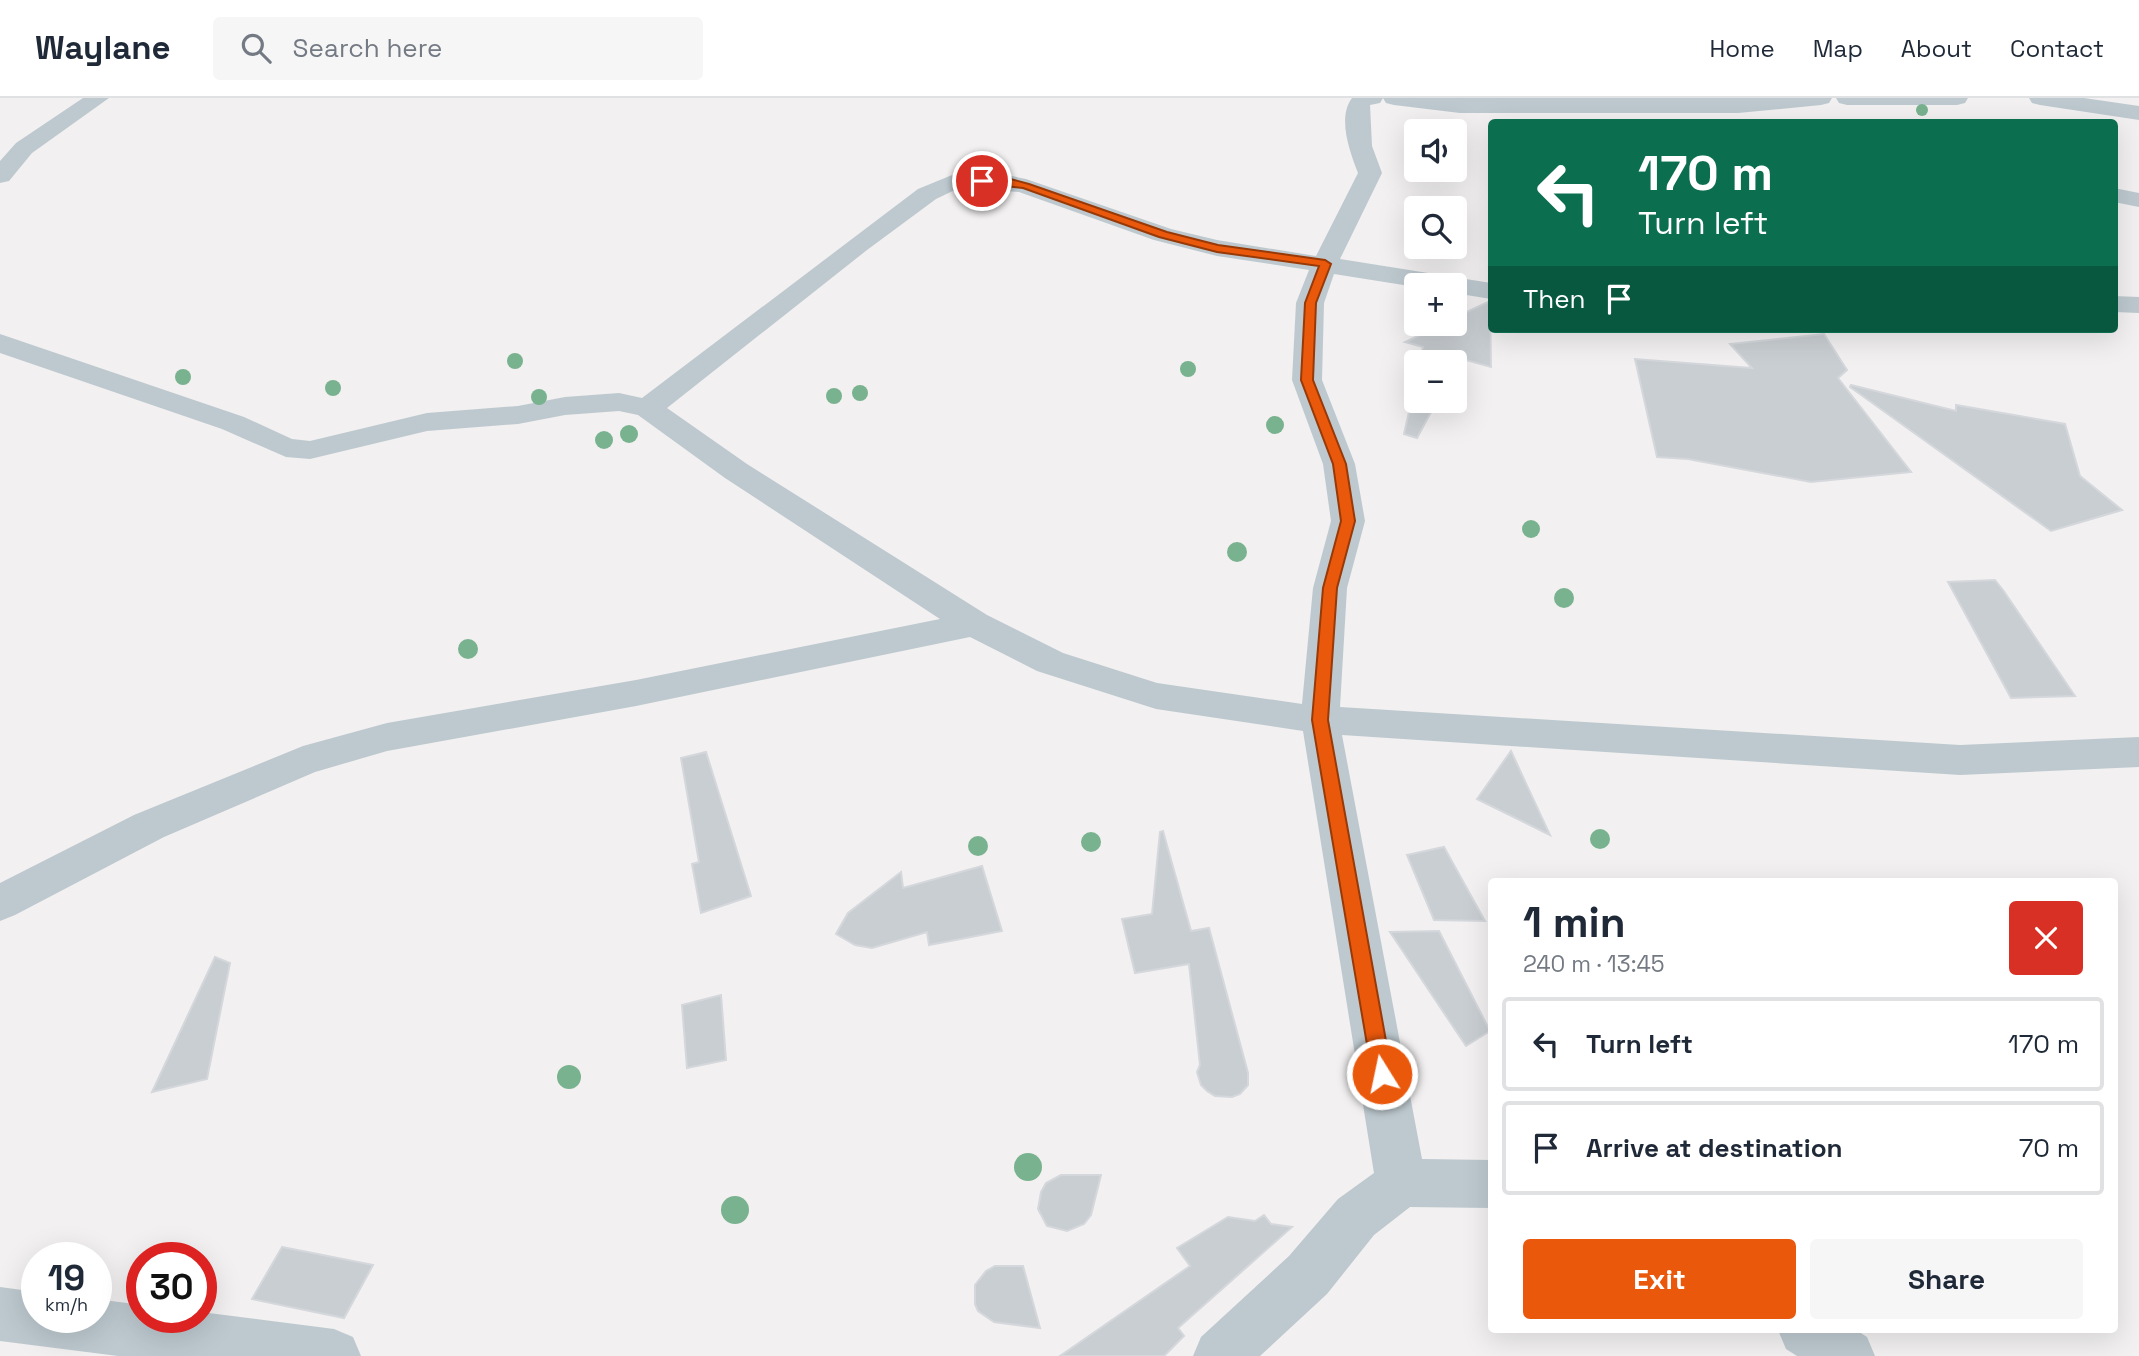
<!DOCTYPE html>
<html lang="en">
<head>
<meta charset="utf-8">
<style>
  body { margin:0; font-family:"Space Grotesk",sans-serif; background:#f6f6f7; color:#1f2937; height:100vh; display:flex; flex-direction:column; font-size:26px; white-space:nowrap }
  * { box-sizing:border-box; margin:0 }
  p { font-size:23px; color:#747a83 }
  .icon { flex:none; width:38px; height:38px; fill:none; stroke:currentColor; stroke-width:2; stroke-linecap:round; stroke-linejoin:round }
  .map { position:relative; flex:1; overflow:hidden }
  .side { position:absolute; left:1488px; top:780px; width:630px; height:455px; display:flex; flex-direction:column; background:#fff; border-radius:7px; box-shadow:0 7px 28px #0002 }
  .side>* { flex:none }
  .top-card { position:absolute; left:1488px; top:21px; width:630px; height:214px; border-radius:7px; box-shadow:0 7px 28px #0002; background:#0b6e4f; color:#fff; overflow:hidden }
  .tools { position:absolute; left:1404px; top:21px; display:grid; gap:14px }
  .tools a { display:grid; place-items:center; width:63px; height:63px; border-radius:7px; background:#fff; box-shadow:0 7px 28px #0002; font-size:35px }
  .speed { position:absolute; left:21px; top:1144px; display:flex; gap:14px; font-size:35px; font-weight:700; text-align:center }
  .speed>* { display:grid; place-content:center; width:91px; height:91px; border-radius:50%; background:#fff; box-shadow:0 7px 28px #0002; line-height:1 }
  .speed small { font-size:18px; font-weight:400 }
  .speed .limit { border:10px solid #d22; background:#fff; color:#111 }
  .pin { position:absolute; display:grid; place-items:center; width:60px; height:60px; color:#fff; margin:-30px; border:4px solid #fff; border-radius:50%; box-shadow:0 2px 7px #0007 }
  .me { position:absolute; width:77px; margin:-38px; rotate:350deg; stroke-linejoin:round; filter:drop-shadow(0 0 5px #0008) }
  .turn { display:flex; align-items:center; gap:24px; height:147px; padding:0 35px; font-size:32px }
  .turn .icon { width:91px; height:91px; stroke-width:2.5 }
  .turn b { display:block; font-size:49px; line-height:60px }
  .then { display:flex; align-items:center; height:66px; padding:0 35px; background:#0003; gap:14px; font-size:26px }
  .round { display:grid; place-items:center; flex:none; width:74px; height:74px; border-radius:7px; background:#f6f6f7 }
  .summary { display:flex; align-items:center; justify-content:space-between; height:119px; padding:0 35px }
  h1 { font-size:42px; font-weight:800; line-height:52px }
  .button { display:flex; gap:14px; margin-top:auto; padding:14px 35px }
  .button a { flex:1; height:80px; border-radius:7px; background:#ea580c; color:#fff; font-size:28px; font-weight:800; line-height:80px; text-align:center }
  .button a+a { background:#f6f6f7; color:#1f2937 }
  ul { padding:0; list-style:none }
  li { display:flex; align-items:center; gap:21px; height:94px; margin:0 14px 10px; padding:0 21px; border:4px solid #e0e1e3; border-radius:7px }
  li div { flex:1 }
  li b { display:block; font-size:26px }
  li em { font-style:normal }
  header { display:flex; align-items:center; gap:42px; box-sizing:border-box; height:98px; padding:0 35px; background:#fff; border-bottom:2px solid #e0e1e3 }
  header strong { font-size:33px }
  nav { display:flex; gap:38px; margin-inline-start:auto; font-size:24px }
  .search { width:490px; height:63px; background:#f6f6f7; display:flex; align-items:center; gap:18px; box-sizing:border-box; padding:0 24px; border-radius:7px; color:#747a83; font-size:26px }
  .map>svg:first-child { display:block }
</style>
</head>
<body>
<header>
<strong>Waylane</strong>
<div class="search"><svg class="icon" aria-label="search" viewBox="0 0 24 24"><circle cx="10" cy="10" r="6"/><path d="M15 15l6 6"/></svg>Search here</div>
<nav><a>Home</a><a>Map</a><a>About</a><a>Contact</a></nav>
</header>
<div class="map">
<svg width="2139" height="1258" viewBox="0 0 2139 1258">
  <rect width="100%" height="100%" fill="#f2f0f0"/>
  <path fill="#c9ced2" stroke="#d4d7db" stroke-width="2" d="M1490 203 1491 269 1459 260 1454 269V264H1420L1423 249 1405 244 1427 234 1428 226H1454V220Z
    M1824 236 1847 272 1838 280 1911 374 1811 384 1688 361 1657 359 1635 261 1752 270 1730 246Z
    M1416 283V303H1437L1417 340 1404 336Z
    M1851 287 1956 313V307L2065 326 2080 378 2122 412 2051 433 1850 289Z
    M1995 482 2003 492 2075 598 2011 600 1948 484Z
    M1511 653 1550 737 1477 701Z
    M706 654 751 798 701 815 692 766 699 764 681 660Z
    M1163 733 1191 833 1209 830 1248 975V987L1240 996 1232 999 1215 998 1207 993 1201 987 1197 974 1200 967 1189 866 1135 875 1122 821 1152 816 1160 734Z
    M1444 749 1485 823 1434 822 1407 757Z
    M982 768 1002 833 929 847 927 834 872 850 855 847 836 836 848 815 901 774 903 790Z
    M1439 833 1490 933 1466 948 1390 834Z
    M215 859 230 865 207 981 152 994Z
    M721 897 726 962 687 970 682 907Z
    M1061 1077H1101L1091 1117 1084 1126 1067 1133 1047 1128 1038 1111 1041 1094 1046 1085Z
    M1264 1117 1271 1126 1292 1129 1178 1230 1184 1238 1164 1258H1060L1190 1168 1177 1150 1228 1119 1255 1123Z
    M282 1149 373 1167 344 1220 252 1201Z
    M995 1168H1023L1040 1230 994 1224 978 1213 975 1206V1187L986 1173Z"/>
  <g fill="none" stroke-linecap="round" stroke-linejoin="round">
    <path fill="#bdc9cf" fill-rule="evenodd" d="M83 0H109L32 55 9 83 0 85V63L16 45Z
      M1352 0H1832L1829 5 1821 7 1738 15H1460L1394 7 1386 5 1383 0 1380 5 1370 7 1372 48 1382 75 1340 161 1491 185V201L1454 195V187L1416 189 1334 176 1324 205 1322 282 1355 366 1365 423 1347 490 1340 609 1960 647 2139 639V669L1960 677 1342 637 1422 1061 1491 1062V1110L1410 1109 1374 1137 1327 1196 1260 1258H1193L1201 1239 1289 1158 1338 1101 1374 1075 1303 633 1156 611 1037 573 970 539 636 608 387 653 315 674 164 739 15 817 0 823V785L134 717 303 648 387 625 636 582 940 521 725 380 638 317 619 313 565 317 518 326 427 333 310 361 286 359 222 331 0 255V236L244 319 292 341 310 343 427 315 518 308 565 299 619 295 642 300 918 91 957 75 1007 77 1026 81 1171 131 1217 142 1316 158 1358 75C1350 54 1337 20 1352 0ZM961 89 1019 94 1154 142 1217 158 1309 172 1296 205 1292 282 1323 366 1331 423 1313 490 1302 606 1157 585 1063 555 987 517 747 366 667 310 867 152 936 101Z
      M1836 0H1968L1965 5 1957 7H1847L1839 5Z
      M2029 0H2084L2139 8V22L2040 7 2032 5Z
      M2114 90 2139 95V109L2114 104Z
      M2114 198 2139 199V215L2114 214Z
      M0 1189 37 1194V1220H96V1201L142 1207V1220H201V1214L334 1231 353 1239 361 1258H118L0 1243Z
      M1778 1232H1856L1867 1239 1875 1258H1797L1786 1251Z"/>
  </g>
  <g fill="#79b28f">
    <circle cx="1922" cy="12" r="6"/>
    <circle cx="515" cy="263" r="8"/>
    <circle cx="1188" cy="271" r="8"/>
    <circle cx="183" cy="279" r="8"/>
    <circle cx="333" cy="290" r="8"/>
    <circle cx="860" cy="295" r="8"/>
    <circle cx="834" cy="298" r="8"/>
    <circle cx="539" cy="299" r="8"/>
    <circle cx="1275" cy="327" r="9"/>
    <circle cx="629" cy="336" r="9"/>
    <circle cx="604" cy="342" r="9"/>
    <circle cx="1531" cy="431" r="9"/>
    <circle cx="1237" cy="454" r="10"/>
    <circle cx="1564" cy="500" r="10"/>
    <circle cx="468" cy="551" r="10"/>
    <circle cx="1600" cy="741" r="10"/>
    <circle cx="1091" cy="744" r="10"/>
    <circle cx="978" cy="748" r="10"/>
    <circle cx="569" cy="979" r="12"/>
    <circle cx="1028" cy="1069" r="14"/>
    <circle cx="735" cy="1112" r="14"/>
  </g>
  <path fill="#ea580c" stroke="#983908" stroke-width="2" d="M982 80H1007L1029 86 1167 134 1218 147 1325 162 1331 166 1316 205 1313 282 1346 366 1355 423 1337 490 1328 622 1392 976 1389 982 1382 985 1375 982 1372 976 1312 622 1323 490 1341 423 1333 366 1301 282 1305 205 1319 168 1217 154 1159 139 1023 90 979 85V81Z"/>
</svg>
<div class="tools">
<a><svg class="icon" aria-label="sound" viewBox="0 0 24 24"><path d="M4 9h4l5-4v14l-5-4H4zM17 9q2 3 0 6"/></svg></a>
<a><svg class="icon" aria-label="search" viewBox="0 0 24 24"><circle cx="10" cy="10" r="6"/><path d="M15 15l6 6"/></svg></a>
<a>+</a>
<a>−</a>
</div>
<div class="speed"><div>19<small>km/h</small></div><div class="limit">30</div></div>
<div class="pin" style="left:982px;top:83px;background:#d93025"><svg class="icon" aria-label="arrive" viewBox="0 0 24 24"><path d="M6 21V4h12l-3 4 3 4H6"/></svg></div>
<svg class="me" style="left:1382px;top:976px" viewBox="-20 -20 40 40"><circle r="17" fill="#ea580c" stroke="#fff" stroke-width="3"/><path d="M0-11L8 9 0 5-8 9z" fill="#fff"/></svg>
<div class="top-card">
<div class="turn"><svg class="icon" aria-label="left" viewBox="0 0 24 24"><path d="M17 20v-9H6M10 6l-5 5 5 5"/></svg><div><b>170 m</b>Turn left</div></div>
<div class="then">Then<svg class="icon" aria-label="arrive" viewBox="0 0 24 24"><path d="M6 21V4h12l-3 4 3 4H6"/></svg></div>
</div>
<section class="side">
<div class="summary"><div><h1>1 min</h1><p>240 m · 13:45</p></div><a class="round" style="background:#d93025;color:#fff"><svg class="icon" aria-label="close" viewBox="0 0 24 24"><path d="M6 6l12 12M18 6L6 18"/></svg></a></div>
<ul>
<li><svg class="icon" aria-label="left" viewBox="0 0 24 24"><path d="M17 20v-9H6M10 6l-5 5 5 5"/></svg><div><b>Turn left</b></div><em>170 m</em></li>
<li><svg class="icon" aria-label="arrive" viewBox="0 0 24 24"><path d="M6 21V4h12l-3 4 3 4H6"/></svg><div><b>Arrive at destination</b></div><em>70 m</em></li>
</ul>
<div class="button"><a>Exit</a><a>Share</a></div>
</section>
</div>
</body>
</html>
